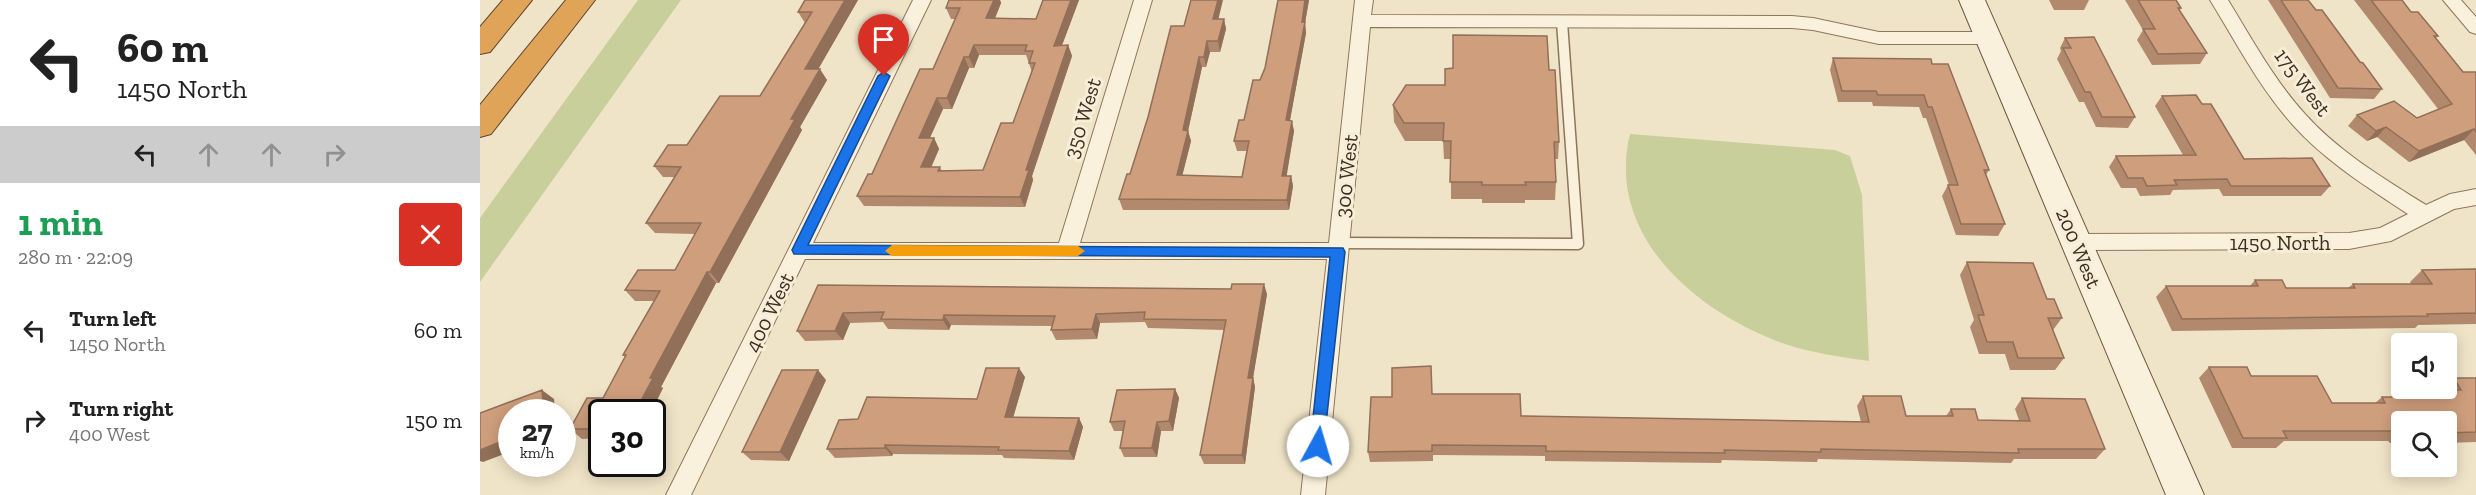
<!DOCTYPE html>
<html lang="en">
<head>
<meta charset="utf-8">
<style>
  body { margin:0; font-family:"Zilla Slab",serif; background:#f2f2f2; color:#222; height:100vh; display:flex; flex-direction:column; font-size:22px; white-space:nowrap }
  * { box-sizing:border-box; margin:0 }
  p { font-size:20px; color:#767676 }
  .icon { flex:none; width:33px; height:33px; fill:none; stroke:currentColor; stroke-width:2; stroke-linecap:round; stroke-linejoin:round }
  .map { position:relative; flex:1; overflow:hidden }
  .details { display:flex; flex-direction:column; background:#fff; width:480px }
  .details>* { flex:none }
  .guide { background:#fff; color:#222; overflow:hidden }
  .fabs { position:absolute; left:1911px; top:333px; display:grid; gap:12px }
  .fabs a { display:grid; place-items:center; width:66px; height:66px; border-radius:6px; background:#fff; box-shadow:0 3px 15px #0003; font-size:30px }
  .speed { position:absolute; left:18px; top:399px; display:flex; gap:12px; font-size:30px; font-weight:700; text-align:center }
  .speed>* { display:grid; place-content:center; width:78px; height:78px; border-radius:50%; background:#fff; box-shadow:0 3px 15px #0003; line-height:1 }
  .speed small { font-size:15px; font-weight:400 }
  .speed .limit { border:3px solid #111; border-radius:9px; background:#fff; color:#111 }
  .pin { position:absolute; display:grid; place-items:center; width:51px; height:51px; color:#fff; margin:-62px -26px; border-radius:50% 50% 50% 0; rotate:-45deg; box-shadow:0 0 6px #0007 }
  .pin .icon { rotate:45deg }
  .me { position:absolute; width:66px; margin:-33px; rotate:6deg; stroke-linejoin:round; filter:drop-shadow(0 0 4px #0008) }
  .turn { display:flex; align-items:center; gap:21px; height:126px; padding:0 18px; font-size:27px }
  .turn .icon { width:78px; height:78px; stroke-width:2.5 }
  .turn b { display:block; font-size:42px; line-height:51px }
  .lanes { display:flex; align-items:center; height:57px; padding:0 18px; background:#0003; justify-content:center; gap:30px; direction:ltr }
  .lanes .off { opacity:.35 }
  .round { display:grid; place-items:center; flex:none; width:63px; height:63px; border-radius:6px; background:#f2f2f2 }
  .overview { display:flex; align-items:center; justify-content:space-between; height:102px; padding:0 18px }
  h1 { font-size:36px; font-weight:700; line-height:45px; color:#1e9e55 }
  ul { padding:0; list-style:none }
  li { display:flex; align-items:center; gap:18px; height:90px; padding:0 18px }
  li div { flex:1 }
  li b { display:block; font-size:22px }
  li em { font-style:normal }
  main { display:flex; flex:1; min-height:0 }
  .map>svg:first-child { display:block }
</style>
</head>
<body>
<main>
<section class="details">
<div class="guide">
<div class="turn"><svg class="icon" aria-label="left" viewBox="0 0 24 24"><path d="M17 20v-9H6M10 6l-5 5 5 5"/></svg><div><b>60 m</b>1450 North</div></div>
<div class="lanes"><svg class="icon" aria-label="left" viewBox="0 0 24 24"><path d="M17 20v-9H6M10 6l-5 5 5 5"/></svg><svg class="icon off" aria-label="ahead" viewBox="0 0 24 24"><path d="M12 20V5M6 11l6-6 6 6"/></svg><svg class="icon off" aria-label="ahead" viewBox="0 0 24 24"><path d="M12 20V5M6 11l6-6 6 6"/></svg><svg class="icon off" aria-label="right" viewBox="0 0 24 24"><path d="M7 20v-9h11M14 6l5 5-5 5"/></svg></div>
</div>
<div class="overview"><div><h1>1 min</h1><p>280 m · 22:09</p></div><a class="round" style="background:#d93025;color:#fff"><svg class="icon" aria-label="close" viewBox="0 0 24 24"><path d="M6 6l12 12M18 6L6 18"/></svg></a></div>
<ul>
<li><svg class="icon" aria-label="left" viewBox="0 0 24 24"><path d="M17 20v-9H6M10 6l-5 5 5 5"/></svg><div><b>Turn left</b><p>1450 North</p></div><em>60 m</em></li>
<li><svg class="icon" aria-label="right" viewBox="0 0 24 24"><path d="M7 20v-9h11M14 6l5 5-5 5"/></svg><div><b>Turn right</b><p>400 West</p></div><em>150 m</em></li>
</ul>
</section>
<div class="map">
<svg width="1996" height="495" viewBox="0 0 1996 495">
  <rect width="100%" height="100%" fill="#f0e4c8"/>
  <path fill="#c9cf9b" d="M158 0H201L0 282V218Z
    M1150 134 1355 150 1370 156 1382 195 1389 361C1361 357 1332 353 1305 344 1217 313 1125 236 1150 134Z"/>
  <g fill="none" stroke-linecap="round" stroke-linejoin="round">
    <defs>
      <path id="lane" d="M859 243 1098 244 1082 22"/>
      <path id="street" d="M433 0H451L333 243H579L654 0H672L600 243H849L875 0H893L891 15 1312 16 1333 18 1399 32H1509L1515 34 1518 38 1515 42 1509 44H1399L1333 30 1312 28 890 27 845 495H821L847 259H325L211 495H186Z
        M1730 0H1748C1772 39 1794 80 1825 114 1859 152 1903 178 1946 205L1970 194 1996 189V205L1974 209 1911 241 1869 249 1596 250 1589 248 1586 242 1589 236 1596 234 1869 233 1900 228 1928 214C1887 187 1845 161 1812 124 1779 87 1756 42 1730 0Z
        M1963 0H1981L1996 17V34L1990 32Z"/>
      <path id="secondary" d="M1479 0H1505L1724 495H1686Z"/>
      <path id="highway" d="M23 0H52L10 52 0 54V27Z
        M86 0H115L11 134 0 137V105Z"/>
    </defs>
    <use href="#lane" stroke="#8d765c" stroke-width="13"/>
    <use href="#street" stroke="#8d765c" stroke-width="2"/>
    <use href="#secondary" stroke="#6f573f" stroke-width="2"/>
    <use href="#highway" stroke="#5b4430" stroke-width="2"/>
    <use href="#lane" stroke="#faf1dc" stroke-width="10"/>
    <use href="#street" fill="#faf1dc" fill-rule="evenodd"/>
    <use href="#secondary" fill="#faf1dc" fill-rule="evenodd"/>
    <use href="#highway" fill="#e0a458" fill-rule="evenodd"/>
  </g>
  <path fill="#b2896c" fill-rule="evenodd" d="M325 0H378L338 69 347 80 320 127 322 130 239 283H236L181 387 183 388 171 412H122V438L102 439 90 429 123 398 145 357 143 355 174 301H155L145 290 195 270 215 234 175 233 166 223 194 177H183L174 166 280 96 325 23 318 12Z
    M514 0H520L521 3 515 18 556 19 563 0H599L582 45H588L592 56 552 176 553 180 545 207 384 206 377 196 392 174 453 69 475 19H471L466 8ZM499 55H546L552 72 533 123 503 170 462 171 460 167H451L459 149 454 138H450L463 109H472L489 68H494Z
    M798 0H829L825 23 826 33 810 120 814 131 806 176H811L813 186 809 210H643L639 199 650 174 704 26 738 19H744L746 29 740 52H730L726 67H722L708 131 711 141 702 175 762 177 767 151H757L754 141 764 120 785 68Z
    M1569 0H1609L1604 10H1574Z
    M1645 0H1696L1701 8 1699 11 1727 53 1720 64 1672 65 1657 40 1663 30Z
    M1788 0H1828L1902 89 1894 99 1850 98Z
    M1874 0H1922L1931 12 1958 36 1956 38 1983 72H1996V155L1984 140 1929 162 1897 137 1887 141 1868 126 1877 115 1937 118 1958 109Z
    M1585 38 1655 117 1648 128 1616 127 1604 102H1599L1577 59 1581 51 1580 48Z
    M1353 58 1452 64 1509 170 1506 175 1525 224 1518 236 1476 235 1462 196 1468 185H1469L1446 118H1443L1439 107 1393 106 1392 102H1358L1350 70Z
    M1069 70 1079 142 1078 159H1075L1076 182 1075 200H1045V203H1002V199H971V159H964L963 141H925L914 122 913 105 965 85Z
    M1682 96 1722 104 1764 159 1850 186 1841 196H1743L1739 189 1693 190 1690 195 1660 196 1656 188H1641L1629 167 1636 156 1703 155 1675 106Z
    M1487 262 1567 299 1582 318 1573 330 1584 358 1575 370H1530L1525 354H1499L1490 327 1494 320 1480 275Z
    M1996 269V324L1938 325 1935 328 1692 331 1676 297 1686 286H1770L1775 280 1806 288H1868L1873 284H1931L1930 282 1942 270Z
    M338 285 787 294 773 378 775 387 765 464H724L720 455 744 330 668 328 665 322 620 323 617 339 576 340 571 330 572 326 471 325 469 330 408 329 403 322 370 323 363 340 325 341 317 331Z
    M1729 367 1771 376 1852 403H1895L1902 397H1917L1926 390H1961L1960 388H1966V384L1974 378H1996V442L1966 443V422H1922V443H1910L1908 441H1804L1796 448H1752L1719 378Z
    M545 377 533 417 599 418 603 427 594 460 524 458 522 455 413 454 412 456 355 458 347 449 378 419 497 399Z
    M346 380 309 461 271 460 262 452Z
    M695 389 699 398 693 431H681L677 457H644L640 448 643 431H634L630 422Z
    M953 394 1041 416 1381 422 1377 406 1383 396 1426 416H1466L1471 409 1498 420H1539L1535 409 1542 398 1625 449 1616 459H1534L1531 463 1338 459 1337 462 1242 460 1241 463 1065 461V456L953 455V461L890 462 888 452 912 397Z"/>
  <path fill="#916f58" d="M365 0H378L332 80 325 69Z
    M514 0H520L521 3 511 28 506 18Z
    M591 0H599L578 56 574 46Z
    M738 0H743L736 29 733 19Z
    M825 0H829L825 23 826 33 808 131 806 120Z
    M744 19 746 29 740 52 738 41Z
    M727 41 730 52 726 67 724 57Z
    M494 45 499 55 494 68 489 57Z
    M588 45 592 56 552 176 553 180 545 207 540 197 546 170Z
    M484 57 489 68 472 109 467 98Z
    M719 57 722 67 708 131 711 141 700 185 697 175 703 130Z
    M340 69 347 80 320 127 322 130 239 283 230 272 311 119Z
    M457 98 463 109 445 148 439 138Z
    M812 121 814 131 805 186 802 176Z
    M1906 127 1897 137 1887 141 1896 131Z
    M1994 129 1984 140 1929 162 1939 151Z
    M454 138 459 149 447 177 441 167Z
    M811 176 813 186 809 210 807 200Z
    M227 272 236 283 181 387 183 388 171 412H155L170 378Z
    M784 284 787 294 773 378 775 387 765 464 762 455 768 378Z
    M363 313 370 323 363 340 355 331Z
    M616 314 620 323 617 339 612 329Z
    M464 315 471 325 469 330 463 320Z
    M539 368 545 377 531 425 525 417Z
    M338 370 346 380 309 461 300 452Z
    M695 389 699 398 693 431 689 421Z
    M62 390 74 399 75 412H64Z
    M599 418 603 427 594 460 589 451Z
    M677 422 681 431 677 457 672 448Z
    M32 437V451L3 462 0 461V450Z
    M405 445 413 454 412 456 405 448Z"/>
  <path fill="#cf9f7d" stroke="#916f58" stroke-width="1.5" fill-rule="evenodd" d="M325 0H365L325 69H340L311 119H315L230 272H227L170 378H173L155 412H122V429H90L107 398H123L146 355H143L180 291 145 290 158 270H195L221 223H166L201 167 174 166 188 145H207L240 96H280L332 12H318Z
    M469 0H514L506 18 556 19 563 0H591L574 46 588 45 546 170H549L540 197 377 196 388 174H392L440 69H453L480 8H466ZM494 45H547L545 51H553L549 63H555L533 123H521L503 170 458 171 460 167H441L454 138H439L457 98H467L484 57H489Z
    M711 0H738L733 19H744L738 41H727L724 57H719L703 130 708 131 697 175 762 177 769 141H754L759 120H764L773 80H780L785 68 798 0H825L822 22H825L806 120 812 121 802 176H811L807 200 639 199 647 174H650L668 117 691 26H704Z
    M1658 0H1696L1701 8H1698L1727 53 1678 54 1663 29H1675Z
    M1801 0H1828L1836 10H1842L1880 62 1883 63 1902 89 1858 88Z
    M1891 0H1922L1931 12H1938L1958 36H1954L1983 72H1996V132L1994 129 1939 151 1906 127 1896 131 1877 115 1914 101 1937 118 1972 104Z
    M973 35 1067 36 1069 70H1075L1079 142H1074L1076 182H1045L1046 185H1002V182H970L971 141H963L964 123H924L913 105 926 85H965V69L973 68Z
    M1614 37 1655 117H1622L1610 92H1605L1583 48H1591L1585 38Z
    M1353 58 1451 59 1452 64H1468L1509 170H1504L1525 224H1481L1468 185H1478L1452 107H1448L1444 95H1398L1396 91H1362Z
    M1716 95 1722 104H1731L1764 159 1832 158 1850 186H1751L1747 179 1694 180 1697 185 1667 186 1663 178H1648L1636 156 1716 155 1682 96Z
    M1487 262 1553 263 1567 299H1574L1582 318H1568L1584 358H1538L1533 342H1507L1498 315H1504Z
    M1996 269V313L1947 314 1948 316 1702 319 1686 286H1778L1775 280H1802L1806 288H1875L1873 284H1952L1942 270Z
    M752 284H784L768 378H773L762 455H720L746 320 664 319 665 312 616 314 612 329 571 330 575 316 464 315 463 320 401 319 404 312 363 313 355 331H317L338 285 751 289Z
    M951 366 952 394H1040L1041 416 1389 422 1383 396H1421L1426 416H1473L1471 409H1495L1498 420 1550 421 1542 398 1605 399 1625 449H1538L1539 453 1341 449V452L1244 450 1245 453 1066 451V446L952 445V451L888 452 891 397H912V368Z
    M1729 367H1767L1771 376H1837L1852 403H1905L1902 397H1930L1926 390H1981L1974 378H1996V432L1966 433V422H1922V431H1803L1807 438H1763Z
    M506 368H539L525 417 599 418 589 451 518 450 519 447 405 445V448L347 449 359 420 378 419 387 397 497 399Z
    M302 370H338L300 452H262Z
    M695 389 689 421 677 422 672 448H640L645 421 630 422 637 390Z
    M62 390 64 412H32V437L0 450V413Z"/>
  <path fill="#1a73e8" stroke="#114b97" stroke-width="1.5" d="M404 72 410 76 328 245 863 248 865 252 843 451 838 453 832 451 830 446 850 257 314 254 312 250 398 76Z"/>
  <path fill="#f59e0b" d="M412 245 598 246 605 251 598 256H412L405 251Z"/>
  <g text-anchor="middle" dominant-baseline="central" stroke-width="6" stroke-linejoin="round" paint-order="stroke">
    <g font-size="21" fill="#3d2e20" stroke="#f7eed8">
      <text transform="translate(1823 82) rotate(53)">175 West</text>
      <text transform="translate(602 118) rotate(-73)">350 West</text>
      <text transform="translate(866 176) rotate(-84)">300 West</text>
      <text x="1800" y="242">1450 North</text>
      <text transform="translate(1599 248) rotate(67)">200 West</text>
      <text transform="translate(289 312) rotate(-64)">400 West</text>
    </g>
  </g>
</svg>
<div class="fabs">
<a><svg class="icon" aria-label="sound" viewBox="0 0 24 24"><path d="M4 9h4l5-4v14l-5-4H4zM17 9q2 3 0 6"/></svg></a>
<a><svg class="icon" aria-label="search" viewBox="0 0 24 24"><circle cx="10" cy="10" r="6"/><path d="M15 15l6 6"/></svg></a>
</div>
<div class="speed"><div>27<small>km/h</small></div><div class="limit">30</div></div>
<div class="pin" style="left:404px;top:76px;background:#d93025"><svg class="icon" aria-label="arrive" viewBox="0 0 24 24"><path d="M6 21V4h12l-3 4 3 4H6"/></svg></div>
<svg class="me" style="left:838px;top:446px" viewBox="-20 -20 40 40"><circle r="19" fill="#fff"/><path d="M0-13L10 11 0 6-10 11z" fill="#1a73e8"/></svg>
</div>
</main>
</body>
</html>
